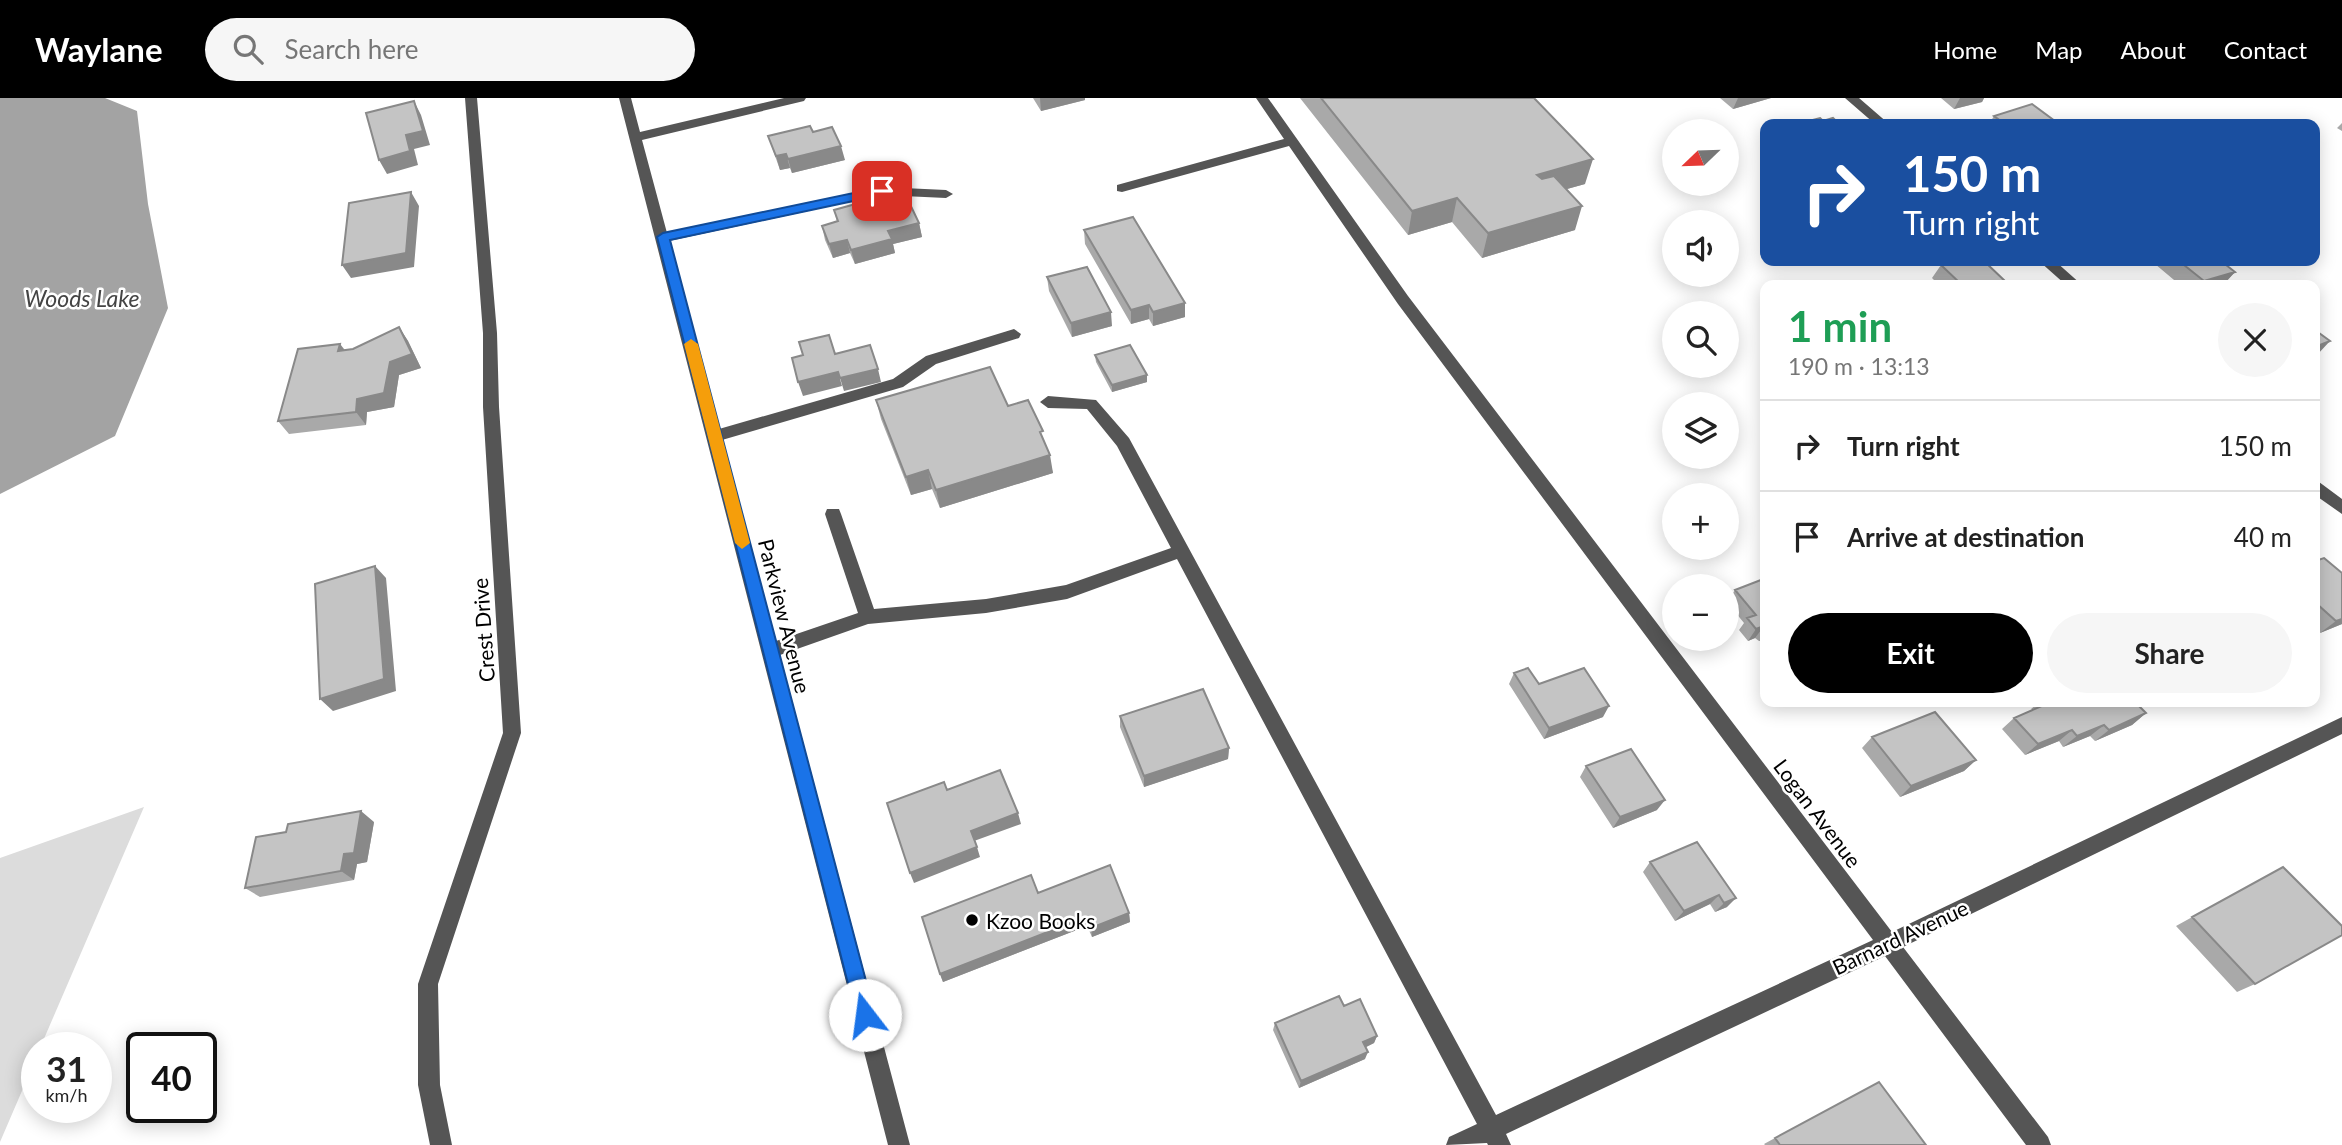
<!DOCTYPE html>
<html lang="en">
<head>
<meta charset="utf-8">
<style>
  body { margin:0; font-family:Lato,sans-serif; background:#f6f6f6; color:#222; height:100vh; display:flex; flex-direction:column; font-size:26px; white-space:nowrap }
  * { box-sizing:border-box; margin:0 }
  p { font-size:23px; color:#767676 }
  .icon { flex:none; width:38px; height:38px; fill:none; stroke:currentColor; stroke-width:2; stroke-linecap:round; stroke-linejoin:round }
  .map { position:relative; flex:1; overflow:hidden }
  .drawer { position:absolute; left:1760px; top:182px; width:560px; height:427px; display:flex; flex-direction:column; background:#fff; border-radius:14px; box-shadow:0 4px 18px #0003 }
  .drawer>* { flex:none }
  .top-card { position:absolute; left:1760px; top:21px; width:560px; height:147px; border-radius:14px; box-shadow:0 4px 18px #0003; background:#1a4fa0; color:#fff; overflow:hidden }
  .needle { width:46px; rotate:247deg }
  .fabs { position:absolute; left:1662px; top:21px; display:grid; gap:14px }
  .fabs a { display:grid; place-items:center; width:77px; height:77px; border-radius:50%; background:#fff; box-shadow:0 4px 18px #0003; font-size:35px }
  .speed { position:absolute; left:21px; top:934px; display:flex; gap:14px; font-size:35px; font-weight:700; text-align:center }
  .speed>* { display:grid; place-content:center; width:91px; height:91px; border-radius:50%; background:#fff; box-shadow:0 4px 18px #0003; line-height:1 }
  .speed small { font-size:18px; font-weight:400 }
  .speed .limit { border:4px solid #111; border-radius:10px; background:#fff; color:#111 }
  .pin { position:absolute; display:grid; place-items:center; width:60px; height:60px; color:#fff; margin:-30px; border-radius:14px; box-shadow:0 4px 10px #0006 }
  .me { position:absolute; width:77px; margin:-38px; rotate:345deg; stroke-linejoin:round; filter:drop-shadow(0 0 5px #0008) }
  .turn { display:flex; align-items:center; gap:24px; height:147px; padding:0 28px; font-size:32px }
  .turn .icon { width:91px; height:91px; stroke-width:2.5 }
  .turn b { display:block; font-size:49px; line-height:60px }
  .round { display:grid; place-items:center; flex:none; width:74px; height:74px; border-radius:37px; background:#f6f6f6 }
  .head { display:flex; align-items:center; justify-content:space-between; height:119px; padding:0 28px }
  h1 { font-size:42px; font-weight:700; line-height:52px; color:#1e9e55 }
  .button { display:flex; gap:14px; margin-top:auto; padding:14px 28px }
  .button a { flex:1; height:80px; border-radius:42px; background:#000; color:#fff; font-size:28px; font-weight:700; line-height:80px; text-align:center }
  .button a+a { background:#f6f6f6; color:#222 }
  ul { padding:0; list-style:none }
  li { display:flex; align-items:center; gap:21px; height:91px; padding:0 28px; border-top:2px solid #e0e0e0 }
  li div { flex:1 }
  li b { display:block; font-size:26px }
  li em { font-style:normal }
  header { display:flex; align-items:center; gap:42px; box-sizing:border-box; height:98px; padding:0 35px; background:#000; color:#fff }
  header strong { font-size:33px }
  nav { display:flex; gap:38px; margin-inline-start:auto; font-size:24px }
  .search { width:490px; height:63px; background:#f6f6f6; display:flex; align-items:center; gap:18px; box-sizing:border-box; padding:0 24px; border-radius:38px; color:#767676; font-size:26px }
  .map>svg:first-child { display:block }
</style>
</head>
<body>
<header>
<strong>Waylane</strong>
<div class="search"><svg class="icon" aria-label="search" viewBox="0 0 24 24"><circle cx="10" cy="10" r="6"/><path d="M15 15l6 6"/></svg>Search here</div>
<nav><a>Home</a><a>Map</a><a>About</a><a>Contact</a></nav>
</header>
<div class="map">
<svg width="2342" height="1047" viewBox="0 0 2342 1047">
  <rect width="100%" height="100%" fill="#fff"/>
  <path fill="#dcdcdc" d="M144 709 40 950H37V958L0 1044V760Z"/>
  <path fill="#a3a3a3" d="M0 0H105L137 13 148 106 168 210 115 338 0 396Z"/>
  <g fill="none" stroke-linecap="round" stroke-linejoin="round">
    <path fill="#555" fill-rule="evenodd" d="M465 0H477L497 235 499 309 521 635 438 886 440 987 452 1047H430L418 987V886L503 635 483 309V235Z
      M619 0H631L640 34 784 0H806L804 3 642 42 667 135 882 89 946 92 953 96 946 100 882 97 669 143 719 331 893 281 926 258 1014 231 1021 236 1019 240 936 266 903 289 722 342 776 543 858 515 825 416 827 411H839L841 416 874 511 986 501 1066 487 1171 450 1117 348 1087 311 1048 310 1040 304 1048 298 1096 302 1129 340 1496 1017 1873 842 1398 206 1289 48 1122 94 1117 93V87L1284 41 1256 0H1268L1408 198 1892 834 2342 619V636L1903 849 2048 1039 2051 1047H2026L1885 858 1506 1036 1511 1047H1488L1487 1045 1446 1047 1449 1039 1477 1026 1177 461 1067 501 986 515 868 526 780 557 910 1047H888Z
      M1845 0H1859L1889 26H1875Z
      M2039 163H2055L2082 187H2066Z
      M2315 381 2342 401V416L2315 397Z"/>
  </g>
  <path fill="#a9a9a9" d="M1033 0H1085V2L1041 13Z
    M1300 0H1534L1585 86 1567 91 1575 132 1482 160 1452 124 1408 137Z
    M1720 0H1771L1733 11Z
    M1941 0H1984L1982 4 1954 11Z
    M1994 18 2059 26H1989Z
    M2342 25V33L2337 30Z
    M813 34 845 62 792 75 790 70 780 72 768 38Z
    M874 111 919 125 922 139 893 146 895 155 855 166 850 155 833 160 825 142 822 128 837 124 834 112Z
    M1084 132 1185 219 1153 228 1149 221 1131 226 1085 146Z
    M2157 163H2221L2235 174 2223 187H2180L2155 166Z
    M1941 167 2006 187H1939L1932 180Z
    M1047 179 1112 228 1072 239 1049 193Z
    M399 229 408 243 421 270 399 277 394 309 367 314 366 327 289 336 278 323 340 246 345 252 353 251Z
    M1095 257 1147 277V284L1112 294 1096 264Z
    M876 302 1008 308 1044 344 1053 375 940 410 932 391 911 397 881 321Z
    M2315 463 2342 475V526L2320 535 2315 531Z
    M1766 480V540L1759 543 1755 540 1748 543 1739 532 1744 525 1727 504 1735 492Z
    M1514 575 1539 586 1603 619 1544 641 1509 586Z
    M2039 604H2135L2146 615 2132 627 2095 643 2090 638 2063 649 2059 643 2025 657 2002 631 2014 620 2033 612 2031 611Z
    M1120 618 1229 650 1228 661 1144 689 1120 629Z
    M1872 639 1976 662 1964 673 1900 699 1862 650Z
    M1586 668 1657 712 1613 730 1580 679Z
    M374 724 367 764 357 766 354 782 260 799 245 790Z
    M1697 744 1727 809 1715 814 1710 806 1675 823 1643 774 1650 764Z
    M2283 769 2255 886 2237 894 2176 828Z
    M1038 795 1129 815 1130 824 1092 839 1087 828 943 884 940 876Z
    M1275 925 1377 938 1374 945 1366 949 1365 961 1299 990 1273 932Z
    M1775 1040 1926 1047H1765L1764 1046Z"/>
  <path fill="#898989" d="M1040 0H1085V2L1041 13Z
    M1738 0H1771L1733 11Z
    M1960 0H1984L1982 4 1954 11Z
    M414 3 421 17 430 47 414 51 418 67 387 76 379 62 406 37Z
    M841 48 845 62 792 75 788 61Z
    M786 56 790 70 780 72 776 58Z
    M1593 61 1585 86 1531 101 1537 77Z
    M411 94 419 108 414 169 351 180 342 167Z
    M1457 100 1452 124 1408 137 1412 113Z
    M1582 108 1575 132 1482 160 1488 135Z
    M919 125 922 139 893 146 895 155 855 166 851 152 888 133Z
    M847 142 850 155 833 160 829 146Z
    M2235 174 2223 187H2201L2204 183Z
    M1185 205V219L1153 228V214Z
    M1149 207V221L1131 226V212Z
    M1111 214 1112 228 1072 239 1071 225Z
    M399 229 408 243 421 270 399 277 394 309 367 314 366 327 356 314 357 301 390 264Z
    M2330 243 2317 257H2315V249Z
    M340 246 349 259 338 253Z
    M878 271 881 284 844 293 840 280Z
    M838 274 842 288 803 298 798 284Z
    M1147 277V284L1112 294V287Z
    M1050 357 1053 375 940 410 936 392Z
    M928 372 932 391 911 397 906 379Z
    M375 468 386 480 396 593 333 613 320 601Z
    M2342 521V526L2320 535 2336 523Z
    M1764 528 1755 540 1748 543 1756 531Z
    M1766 533V540L1759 543Z
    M1609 608 1603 619 1544 641 1549 630Z
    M2146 615 2132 627 2095 643 2109 632Z
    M2104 627 2090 638 2063 649 2077 638Z
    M2072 632 2059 643 2025 657 2038 646Z
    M1229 650 1228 661 1144 689V678Z
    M1976 662 1964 673 1900 699 1911 688Z
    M1665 702 1657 712 1613 730 1620 719Z
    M361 713 374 724 367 764 357 766 354 782 341 773 344 756Z
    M1018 715 1021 726 974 743 971 733Z
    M977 749 980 759 914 785 910 775Z
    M1719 797 1710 806 1675 823 1684 813Z
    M1736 800 1727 809 1715 814 1724 805Z
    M1129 815 1130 824 1092 839 1091 830Z
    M1086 819 1087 828 943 884 940 876Z
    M1377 938 1374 945 1360 952 1363 944Z
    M1368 954 1365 961 1299 990 1301 983Z"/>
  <path fill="#c4c4c4" stroke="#898989" stroke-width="2" d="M1321 0H1534L1593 61 1537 77 1542 81 1554 78 1582 108 1488 135 1457 100 1412 113Z
    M414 3 423 33 406 37 410 53 379 62 366 15Z
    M2032 6 2059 26H2005L1994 18Z
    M1820 20 1823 23 1833 20 1839 26H1797Z
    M810 28 813 34 832 29 841 48 788 61 786 56 776 58 768 38Z
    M411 94 406 155 342 167 349 105Z
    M870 102 874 111 908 102 919 125 888 133 892 141 851 152 847 142 829 146 822 128 838 123 834 112Z
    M1133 119 1185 205 1153 214 1149 207 1131 212 1084 132Z
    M1955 163H1984L2007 185 1998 187H1962L1941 167Z
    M2179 163H2221L2235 174 2204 183Z
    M1087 169 1111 214 1071 225 1047 179Z
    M399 229 412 256 390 264 384 295 357 301 356 314 278 323 298 251 340 246 338 253 353 251Z
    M2315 232 2330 243 2315 249Z
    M829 237 835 256 870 247 878 271 840 280 838 274 798 284 792 260 803 257 799 244Z
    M1130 247 1147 277 1112 287 1095 257Z
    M990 269 1008 308 1028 302 1043 333 1040 334 1050 357 936 392 928 372 906 379 876 302Z
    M2324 460 2342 475V521L2336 523 2317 506 2315 507V463Z
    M375 468 384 581 320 601 315 486Z
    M1766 480V530L1764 528 1756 531 1747 520 1756 517 1735 492Z
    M1528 570 1539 586 1584 570 1609 608 1549 630 1514 575Z
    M1203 591 1229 650 1144 678 1120 618Z
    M2048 604H2135L2146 615 2109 632 2104 627 2077 638 2072 632 2038 646 2014 620 2049 605Z
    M1935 614 1976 662 1911 688 1872 639Z
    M1631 651 1665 702 1620 719 1586 668Z
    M1000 672 1018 715 971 733 977 749 910 775 887 705 944 684 947 692Z
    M361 713 354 755 344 756 341 773 245 790 256 739 286 734 288 726Z
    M1697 744 1736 800 1724 805 1719 797 1684 813 1650 764Z
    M1110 767 1129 815 1091 830 1086 819 940 876 922 819 1031 777 1038 795Z
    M2283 769 2342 828V837L2255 886 2192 819Z
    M1339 898 1344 908 1360 901 1377 938 1363 944 1368 954 1301 983 1275 925Z
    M1879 984 1926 1047H1780L1775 1040Z"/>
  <path fill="#1a73e8" stroke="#114b97" stroke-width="2" d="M882 89 888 93 886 96 670 142 875 917 872 924 865 927 859 924 856 917 657 139 663 135Z"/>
  <path fill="#f59e0b" d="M691 241 698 246 750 445 742 451 735 445 684 246Z"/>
  <circle fill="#000" stroke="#fff" stroke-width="2.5" cx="972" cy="822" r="7"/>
  <g text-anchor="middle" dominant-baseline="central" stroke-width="5" stroke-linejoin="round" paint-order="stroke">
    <g font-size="21" fill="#000" stroke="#fff">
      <text transform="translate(785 518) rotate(76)">Parkview Avenue</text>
      <text transform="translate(483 532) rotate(-94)">Crest Drive</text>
      <text transform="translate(1818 715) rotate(53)">Logan Avenue</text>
      <text transform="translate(1900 839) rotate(-25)">Barnard Avenue</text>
    </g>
    <g font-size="21" fill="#000" stroke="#fff" text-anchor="start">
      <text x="986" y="822">Kzoo Books</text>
    </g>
    <g font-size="23" font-style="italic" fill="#444" stroke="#fff">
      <text x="82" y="200">Woods Lake</text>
    </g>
  </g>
</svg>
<div class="fabs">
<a><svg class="needle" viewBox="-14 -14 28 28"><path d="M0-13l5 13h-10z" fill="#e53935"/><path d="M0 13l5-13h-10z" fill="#767676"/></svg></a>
<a><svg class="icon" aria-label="sound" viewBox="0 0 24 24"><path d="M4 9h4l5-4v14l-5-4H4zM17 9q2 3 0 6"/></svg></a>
<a><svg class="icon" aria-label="search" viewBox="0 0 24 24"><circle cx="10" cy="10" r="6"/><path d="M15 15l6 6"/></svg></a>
<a><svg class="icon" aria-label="layers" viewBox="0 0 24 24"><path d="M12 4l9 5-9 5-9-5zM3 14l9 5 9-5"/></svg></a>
<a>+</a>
<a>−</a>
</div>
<div class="speed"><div>31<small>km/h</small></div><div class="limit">40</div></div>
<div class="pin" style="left:882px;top:93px;background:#d93025"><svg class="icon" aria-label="arrive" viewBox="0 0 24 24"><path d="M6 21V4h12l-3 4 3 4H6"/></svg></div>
<svg class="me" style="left:865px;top:917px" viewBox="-20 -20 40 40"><circle r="19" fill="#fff"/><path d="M0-13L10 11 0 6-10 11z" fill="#1a73e8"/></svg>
<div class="top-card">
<div class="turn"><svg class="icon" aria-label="right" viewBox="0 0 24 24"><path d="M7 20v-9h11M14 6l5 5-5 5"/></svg><div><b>150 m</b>Turn right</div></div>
</div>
<section class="drawer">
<div class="head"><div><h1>1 min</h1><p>190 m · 13:13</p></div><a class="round"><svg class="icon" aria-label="close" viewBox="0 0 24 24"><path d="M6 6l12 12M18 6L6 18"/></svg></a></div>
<ul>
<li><svg class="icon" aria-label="right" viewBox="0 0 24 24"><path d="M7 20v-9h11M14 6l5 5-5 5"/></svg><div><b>Turn right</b></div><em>150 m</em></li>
<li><svg class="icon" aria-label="arrive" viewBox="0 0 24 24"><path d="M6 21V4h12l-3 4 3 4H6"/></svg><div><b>Arrive at destination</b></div><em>40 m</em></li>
</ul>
<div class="button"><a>Exit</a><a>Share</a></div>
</section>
</div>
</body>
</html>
